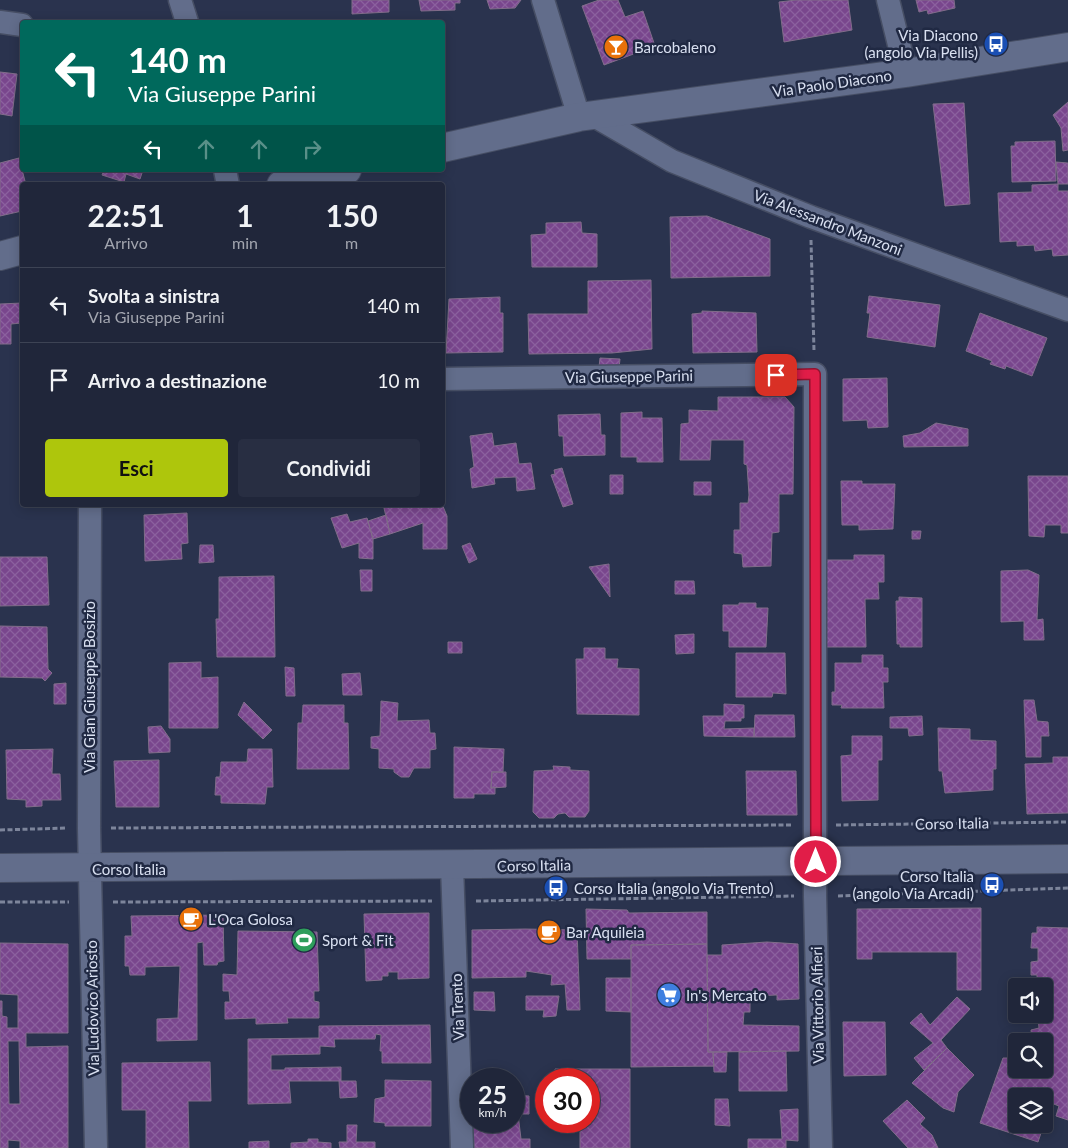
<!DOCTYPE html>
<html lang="it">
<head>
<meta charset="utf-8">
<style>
  body { margin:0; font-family:Lato,sans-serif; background:#282e42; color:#f1f3f6; height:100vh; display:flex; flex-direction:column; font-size:19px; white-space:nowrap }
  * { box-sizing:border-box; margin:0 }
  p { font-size:16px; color:#a2a5af }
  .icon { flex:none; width:28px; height:28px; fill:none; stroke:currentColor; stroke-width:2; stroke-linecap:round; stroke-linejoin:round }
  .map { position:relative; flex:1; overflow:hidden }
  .drawer { position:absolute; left:20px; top:182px; width:425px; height:325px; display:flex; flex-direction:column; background:#20263a; border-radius:5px; box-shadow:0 2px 12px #0003,0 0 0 1px #3d4354 }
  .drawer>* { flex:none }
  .top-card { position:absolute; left:20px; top:20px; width:425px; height:152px; border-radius:5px; box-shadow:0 2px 12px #0003,0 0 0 1px #3d4354; background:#00695c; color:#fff; overflow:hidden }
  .buttons { position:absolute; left:1008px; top:978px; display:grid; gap:10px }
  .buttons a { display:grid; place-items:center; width:45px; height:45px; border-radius:5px; background:#20263a; box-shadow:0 2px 12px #0003,0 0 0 1px #3d4354; font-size:25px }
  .speed { position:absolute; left:460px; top:1068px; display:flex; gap:10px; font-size:25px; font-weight:700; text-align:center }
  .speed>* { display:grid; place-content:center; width:65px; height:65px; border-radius:50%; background:#20263a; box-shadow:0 2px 12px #0003,0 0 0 1px #3d4354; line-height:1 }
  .speed small { font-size:12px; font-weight:400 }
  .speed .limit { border:8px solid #d22; background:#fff; color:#111 }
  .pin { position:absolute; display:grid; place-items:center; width:42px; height:42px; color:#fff; margin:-21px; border-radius:10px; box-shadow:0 2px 8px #0006 }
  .me { position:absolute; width:55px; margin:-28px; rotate:0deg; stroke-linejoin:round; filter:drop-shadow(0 0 4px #0008) }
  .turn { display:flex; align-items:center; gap:18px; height:105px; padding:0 25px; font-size:22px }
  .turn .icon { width:65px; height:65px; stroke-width:2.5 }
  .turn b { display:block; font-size:35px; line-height:42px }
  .lanes { display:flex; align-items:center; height:48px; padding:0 25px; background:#0003; justify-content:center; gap:25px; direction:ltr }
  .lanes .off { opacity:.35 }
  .eta { display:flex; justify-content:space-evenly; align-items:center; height:85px; text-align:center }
  .eta b { font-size:30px; font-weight:700; line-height:35px }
  .button { display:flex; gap:10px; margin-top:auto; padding:10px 25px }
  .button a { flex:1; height:58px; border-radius:5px; background:#aec60c; color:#111; font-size:20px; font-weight:700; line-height:58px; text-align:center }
  .button a+a { background:#282e42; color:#f1f3f6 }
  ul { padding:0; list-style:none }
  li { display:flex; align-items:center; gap:15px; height:75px; padding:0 25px; border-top:1px solid #3d4354 }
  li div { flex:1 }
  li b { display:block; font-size:19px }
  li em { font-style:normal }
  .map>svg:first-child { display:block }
</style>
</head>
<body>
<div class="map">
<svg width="1068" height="1148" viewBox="0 0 1068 1148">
  <defs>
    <pattern id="building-cross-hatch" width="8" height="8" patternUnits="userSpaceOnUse" patternTransform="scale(1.25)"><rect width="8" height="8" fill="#79468d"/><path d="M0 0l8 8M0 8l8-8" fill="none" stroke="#8b609e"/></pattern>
  </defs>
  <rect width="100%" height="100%" fill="#2a334e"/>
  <path fill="url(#building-cross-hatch)" stroke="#816d8a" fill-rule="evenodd" d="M352 0H389V12L352 14Z
    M419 0H460V3H455V10L421 11Z
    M487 0H521L515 8 490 9Z
    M599 0H618L625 17 643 11 655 46 604 65 582 6Z
    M796 0H848L852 30 784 42 779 2Z
    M916 0H954L955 8 928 14 927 10 919 12Z
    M0 72 17 74 12 116 0 114Z
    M1068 102V150L1063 151 1061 128 1053 115Z
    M964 103 970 204 945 206 933 104Z
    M1055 141 1056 181 1012 182 1011 146H1015V142Z
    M19 158 26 185H22V211L0 216V163Z
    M1056 162 1068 163V184H1058Z
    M104 170H143L140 179 126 174 124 182 102 175Z
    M1058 184V191H1068V255L1053 256 1052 249 1035 251 1034 245 1017 246V241L1000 242 998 193 1032 192V185Z
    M707 216 770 239V276L671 278 670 217Z
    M581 222 582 233 597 234V267H532L531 235 546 234V223Z
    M651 280 652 349 612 353 529 354 528 314H588V281Z
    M869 296 940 305 935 347 867 337 870 313H867Z
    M500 297V313H503V352L446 353 449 299Z
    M22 303V323L11 324V344H0V304Z
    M702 311 756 313 757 352 693 353 692 314 702 313Z
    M980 313 1047 338 1032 376 1006 366 1005 369 990 364 992 361 966 351Z
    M600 358 620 359 619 368 599 367Z
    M887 378 888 427 868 428 867 420 843 421V379Z
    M718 397H785L794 407 793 494H779V532L772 533 771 566 743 567 742 554 734 553V530H740V503H748L749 495 747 465 744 464V440H711L710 460H680L681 424 689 423V410L718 411Z
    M642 412V418H662L663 462H637V457H621V413Z
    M600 414 601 435H605V455L564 456 563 436H559L558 415Z
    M936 423 968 429V446L904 447 903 436 920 433Z
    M492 433 494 446 516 443 519 464 531 463 535 489 517 491 516 477 494 478 495 484 472 488 470 469 474 467 470 436Z
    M562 468 573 504 563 507 551 475 555 474 554 470Z
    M610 475H623V494H610Z
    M1028 476H1068V533H1061V525H1045L1044 537 1029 536Z
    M841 481H862V484H895L893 529 859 530V525H842Z
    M694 482H711V495H694Z
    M442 504 447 516V549H423V523L390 534 384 508 390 505Z
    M187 513 188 543 181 544 182 559 145 561 144 515Z
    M347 514 350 522 367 518 373 539V559L359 558V543L342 548 331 518Z
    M386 515 390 534 373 539 368 521Z
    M912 531H921L920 539H912Z
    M470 543 477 559 469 563 462 546Z
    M200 545H213L214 562 199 563Z
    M854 555H884V582H878L879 599H865L866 647H826L825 560H854Z
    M0 557H47L49 605 0 606Z
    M609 564 610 597 589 567Z
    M360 570H372V591H361Z
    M1028 570 1039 575 1037 620 1043 619 1044 640H1024V621L1001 622V571Z
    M274 576 275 657H217L216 619H219V577Z
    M675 581H694L695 594H675Z
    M899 597 922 598V647H900V644H897L896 601H899Z
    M739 603H756V608H768L766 647H729V631H723V605H739Z
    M0 626 47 627 48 669 52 673 45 681 42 678 0 677Z
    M694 634V653L676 654 675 635Z
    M448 642H462V653H448Z
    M584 648H605V659H618L617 668 639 669V715L577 714 576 659H584Z
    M736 653H785L786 694 773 693 772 697H736Z
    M862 655H883V668H888V682H883L884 708H841L842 705H832V692H835V663H862Z
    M201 662V678L218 677V728H169V663Z
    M285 667 294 668 295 696H286Z
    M360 673 362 695H343L342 674Z
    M66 683V704H54V684Z
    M1024 700H1034L1037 721 1048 722 1049 736H1041V757H1026Z
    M381 701 398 703 397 721 429 720 430 733H435L436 749 430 750V768H414L409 777H401L394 772V769L379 768V749L371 748V737L380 736Z
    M244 702 272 730 263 739 238 715Z
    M724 704 744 705V718H741V721H725L724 729 754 728V737L704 736 703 716H724Z
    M303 705H344V723H348L349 769H297L298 723H302Z
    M755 715H794L795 737H754Z
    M922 716 923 735 909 736 908 728H890V717Z
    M161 726 170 739V752L149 753 148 727Z
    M938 728 970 729V740L996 741V769H993V790L945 793 942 771H939Z
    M852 736H882V760H878V800L842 801 841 756 852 755Z
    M454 747 504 749 503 772H492L491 788 495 787V794H474V798H454Z
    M53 749 52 774H60L61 800H42V806L26 807V800L7 799 6 750Z
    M248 749H272L273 787H267L265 804 221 803V795H215L216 777H220L221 762H247Z
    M1053 757H1068V813L1027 814 1025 764 1053 763Z
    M159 760V807H116L114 761Z
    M553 766 570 767V770L589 771V811L585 817H569L565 813 558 814 554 818H539L533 812 534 771 554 770Z
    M746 771H796L797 815H747Z
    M492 772H506V787L491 788Z
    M981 908V990H957V952H872V959H857V909Z
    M586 909 627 910 629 913 707 912V944L631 945V959H587Z
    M429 913V978L398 979V972H388V976H382V980L366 981 364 914Z
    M223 915 224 961 218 962 217 965H204L203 942 197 943V1040L157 1041V1019L178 1018 180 966 145 967V975H130L129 966H125V936H132L131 916Z
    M1037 927 1068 928V1120L1056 1116 1059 1106 1051 1103 1038 1142 980 1123 1003 1058H1016V1069H1044V1041H1032L1031 1030 1039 1028 1038 1017H1030L1031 1014H1044V986H1037V975H1031V962L1038 961V948H1031L1032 933H1037ZM1016 1096H1044V1124H1016Z
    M525 929 577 930 580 1010H567L565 984 551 985 552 975 526 971V977L472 978V930Z
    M238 931 317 932 319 991H314V1001L319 1002V1018H287L288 1023 256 1024V1018L225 1019V1002H230L229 991H223V974L237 975Z
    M767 942 798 944 799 999 777 1000V995L750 996V1012H744L743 1025 799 1026V1051L708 1052 707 955H722V945Z
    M0 943 68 944V1033H26V1047L68 1046V1148H20V1141L8 1140V1148H0V1001H2V1016L7 1017V1028H18V995L0 994ZM8 1041H19L20 1104H9Z
    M707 944 708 1052H713L714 1066 631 1067V945Z
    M606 978H631V1012L606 1011Z
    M474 992H494L495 1011 474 1010Z
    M526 996H559L556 1016 543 1017 544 1010H526Z
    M957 997 970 1009 941 1040 947 1048 924 1070 914 1058 933 1043 910 1023 921 1013 930 1025Z
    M843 1022H885L886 1075 844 1076Z
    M430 1025 431 1063H382V1051H380L381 1035 376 1034 375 1039H334L335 1047 320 1046V1054L271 1055V1070H285V1068L341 1067V1081H356L357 1097 340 1098 339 1081H289L291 1103 248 1104V1039L319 1038V1026Z
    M947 1048 974 1075 958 1092 954 1112 943 1108 912 1083Z
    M786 1051 787 1091H739V1052Z
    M713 1052H727L726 1072H714Z
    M210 1062 211 1101H188L189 1148H146V1110H122V1063Z
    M555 1069H630V1148H580V1121H589V1079H555Z
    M476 1077H498V1079H476Z
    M385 1080 431 1081V1126H385V1123L374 1122 375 1099 385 1097Z
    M514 1095 529 1096V1114H518L521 1139H530V1148H474L473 1121H514Z
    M715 1099H728L730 1126 715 1125Z
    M907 1100 925 1118 920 1124 932 1135 938 1148H908L883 1121Z
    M798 1109V1141L786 1140V1148H748V1139H782L780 1110Z
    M347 1125H357L356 1142H375V1148H340L339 1142H347Z
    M308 1139H318V1142L331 1143V1148H291V1143L308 1142Z
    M269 1141V1148H249V1142Z"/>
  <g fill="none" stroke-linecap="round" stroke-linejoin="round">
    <defs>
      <path id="minor" d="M180 0 187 22
        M543 0 579 117
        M888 0 906 73
        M0 22 22 25
        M596 117 672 161 811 217 1068 310
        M225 170 228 185
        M442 379 815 374V896L821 1148
        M90 505 89 828 96 1148
        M452 866 462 1148"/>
      <path id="tertiary" d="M442 148 579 117 906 73 1068 47
        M281 185 347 170
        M0 256 22 250"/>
      <path id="secondary" d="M0 868 1068 859"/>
    </defs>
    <use href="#minor" stroke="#464e64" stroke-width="25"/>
    <use href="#tertiary" stroke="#464e64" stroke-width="30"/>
    <use href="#secondary" stroke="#464e64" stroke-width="30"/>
    <path stroke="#7d859b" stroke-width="3" stroke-dasharray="5 2.5" stroke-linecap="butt" d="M811 240 814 351
      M836 825 1068 822
      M111 828 792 825
      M0 830 67 828
      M838 896 1068 888
      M476 901 794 896
      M0 902H69
      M113 902 432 901"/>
    <use href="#minor" stroke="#626d8b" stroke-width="22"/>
    <use href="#tertiary" stroke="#626d8b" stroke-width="28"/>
    <use href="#secondary" stroke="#626d8b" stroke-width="28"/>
  </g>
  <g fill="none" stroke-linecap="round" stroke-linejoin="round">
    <defs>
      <path id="route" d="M776 375 815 374 816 862"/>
    </defs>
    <use href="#route" stroke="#92132f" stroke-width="12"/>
    <use href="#route" stroke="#e11d48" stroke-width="9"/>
  </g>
  <defs>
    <symbol id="bus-disc" viewBox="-11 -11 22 22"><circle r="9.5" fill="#1a4fb4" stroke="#202943"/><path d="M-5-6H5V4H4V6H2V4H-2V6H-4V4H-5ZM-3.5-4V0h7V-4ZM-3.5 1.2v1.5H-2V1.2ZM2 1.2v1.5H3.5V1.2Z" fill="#fff"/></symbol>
    <symbol id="bar-disc" viewBox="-11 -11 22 22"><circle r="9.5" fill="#e8710a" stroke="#202943"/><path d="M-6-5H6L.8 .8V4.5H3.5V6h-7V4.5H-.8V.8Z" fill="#fff"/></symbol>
    <symbol id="cafe-disc" viewBox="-11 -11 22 22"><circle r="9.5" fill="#e8710a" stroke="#202943"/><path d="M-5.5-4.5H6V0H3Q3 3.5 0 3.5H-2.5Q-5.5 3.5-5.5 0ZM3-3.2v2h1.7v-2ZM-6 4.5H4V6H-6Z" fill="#fff"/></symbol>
    <symbol id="stadium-disc" viewBox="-11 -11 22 22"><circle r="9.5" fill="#2e9e5b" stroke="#202943"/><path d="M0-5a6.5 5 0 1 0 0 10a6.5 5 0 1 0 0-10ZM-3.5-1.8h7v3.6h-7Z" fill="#fff"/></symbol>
    <symbol id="supermarket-disc" viewBox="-11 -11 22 22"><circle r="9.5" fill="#3f7fe0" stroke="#202943"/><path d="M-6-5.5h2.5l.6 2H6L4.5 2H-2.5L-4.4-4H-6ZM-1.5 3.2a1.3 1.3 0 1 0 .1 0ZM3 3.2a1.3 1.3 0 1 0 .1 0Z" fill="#fff"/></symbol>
  </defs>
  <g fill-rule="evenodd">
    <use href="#bus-disc" x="982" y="30" width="28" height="28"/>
    <use href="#bar-disc" x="602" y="33" width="28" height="28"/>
    <use href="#bus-disc" x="978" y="871" width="28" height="28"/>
    <use href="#bus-disc" x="542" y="874" width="28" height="28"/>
    <use href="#cafe-disc" x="177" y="905" width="28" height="28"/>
    <use href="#cafe-disc" x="535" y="918" width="28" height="28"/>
    <use href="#stadium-disc" x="290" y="926" width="28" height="28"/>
    <use href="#supermarket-disc" x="655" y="981" width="28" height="28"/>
  </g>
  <g text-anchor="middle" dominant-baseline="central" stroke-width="5" stroke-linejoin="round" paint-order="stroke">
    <g font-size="15" fill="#d9e0f1" stroke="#202943" text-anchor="start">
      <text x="978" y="35" text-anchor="end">Via Diacono<tspan x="978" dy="17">(angolo Via Pellis)</tspan></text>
      <text x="634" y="47">Barcobaleno</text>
      <text x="974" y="876" text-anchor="end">Corso Italia<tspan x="974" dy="17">(angolo Via Arcadi)</tspan></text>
      <text x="574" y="888">Corso Italia (angolo Via Trento)</text>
      <text x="208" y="919">L'Oca Golosa</text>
      <text x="566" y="932">Bar Aquileia</text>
      <text x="322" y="940">Sport &amp; Fit</text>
      <text x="686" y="995">In's Mercato</text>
    </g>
    <g font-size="15" fill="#d9e0f1" stroke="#202943">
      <text transform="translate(832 83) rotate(-8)">Via Paolo Diacono</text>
      <text transform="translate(828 222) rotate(21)">Via Alessandro Manzoni</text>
      <text transform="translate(629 376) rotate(-1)">Via Giuseppe Parini</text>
      <text transform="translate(89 687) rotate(-90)">Via Gian Giuseppe Bosizio</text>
      <text transform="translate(952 823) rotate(-1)">Corso Italia</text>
      <text transform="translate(534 865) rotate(-1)">Corso Italia</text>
      <text x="129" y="869">Corso Italia</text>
      <text transform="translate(817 1005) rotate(-91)">Via Vittorio Alfieri</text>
      <text transform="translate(457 1007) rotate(-92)">Via Trento</text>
      <text transform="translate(92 1008) rotate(-91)">Via Ludovico Ariosto</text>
    </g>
  </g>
</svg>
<div class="buttons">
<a><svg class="icon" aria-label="sound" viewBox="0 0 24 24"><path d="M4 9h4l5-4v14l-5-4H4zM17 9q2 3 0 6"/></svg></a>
<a><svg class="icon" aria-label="search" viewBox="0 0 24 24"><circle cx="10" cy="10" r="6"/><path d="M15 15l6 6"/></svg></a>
<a><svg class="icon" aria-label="layers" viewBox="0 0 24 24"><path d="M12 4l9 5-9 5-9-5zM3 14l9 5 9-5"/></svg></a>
</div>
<div class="speed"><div>25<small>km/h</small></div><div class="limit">30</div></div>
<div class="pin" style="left:776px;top:375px;background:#d93025"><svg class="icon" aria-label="arrive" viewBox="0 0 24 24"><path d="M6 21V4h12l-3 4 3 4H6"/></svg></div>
<svg class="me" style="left:816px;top:862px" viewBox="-20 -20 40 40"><circle r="17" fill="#e11d48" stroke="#fff" stroke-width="3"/><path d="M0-11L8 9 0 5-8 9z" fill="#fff"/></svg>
<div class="top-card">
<div class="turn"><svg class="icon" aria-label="left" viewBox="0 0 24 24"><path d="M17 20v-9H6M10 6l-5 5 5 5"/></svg><div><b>140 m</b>Via Giuseppe Parini</div></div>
<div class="lanes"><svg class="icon" aria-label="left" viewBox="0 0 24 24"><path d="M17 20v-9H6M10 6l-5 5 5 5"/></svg><svg class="icon off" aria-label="ahead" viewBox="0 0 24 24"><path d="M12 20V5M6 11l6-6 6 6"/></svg><svg class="icon off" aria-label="ahead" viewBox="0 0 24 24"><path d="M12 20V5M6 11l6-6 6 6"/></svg><svg class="icon off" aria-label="right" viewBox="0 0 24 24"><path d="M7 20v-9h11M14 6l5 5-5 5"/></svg></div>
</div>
<section class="drawer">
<div class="eta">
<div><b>22:51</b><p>Arrivo</p></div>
<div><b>1</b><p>min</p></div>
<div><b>150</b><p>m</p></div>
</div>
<ul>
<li><svg class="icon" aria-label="left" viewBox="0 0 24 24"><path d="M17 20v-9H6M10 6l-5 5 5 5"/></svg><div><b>Svolta a sinistra</b><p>Via Giuseppe Parini</p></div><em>140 m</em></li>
<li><svg class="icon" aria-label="arrive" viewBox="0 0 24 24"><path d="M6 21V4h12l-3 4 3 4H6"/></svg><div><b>Arrivo a destinazione</b></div><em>10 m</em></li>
</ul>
<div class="button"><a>Esci</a><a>Condividi</a></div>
</section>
</div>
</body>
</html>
